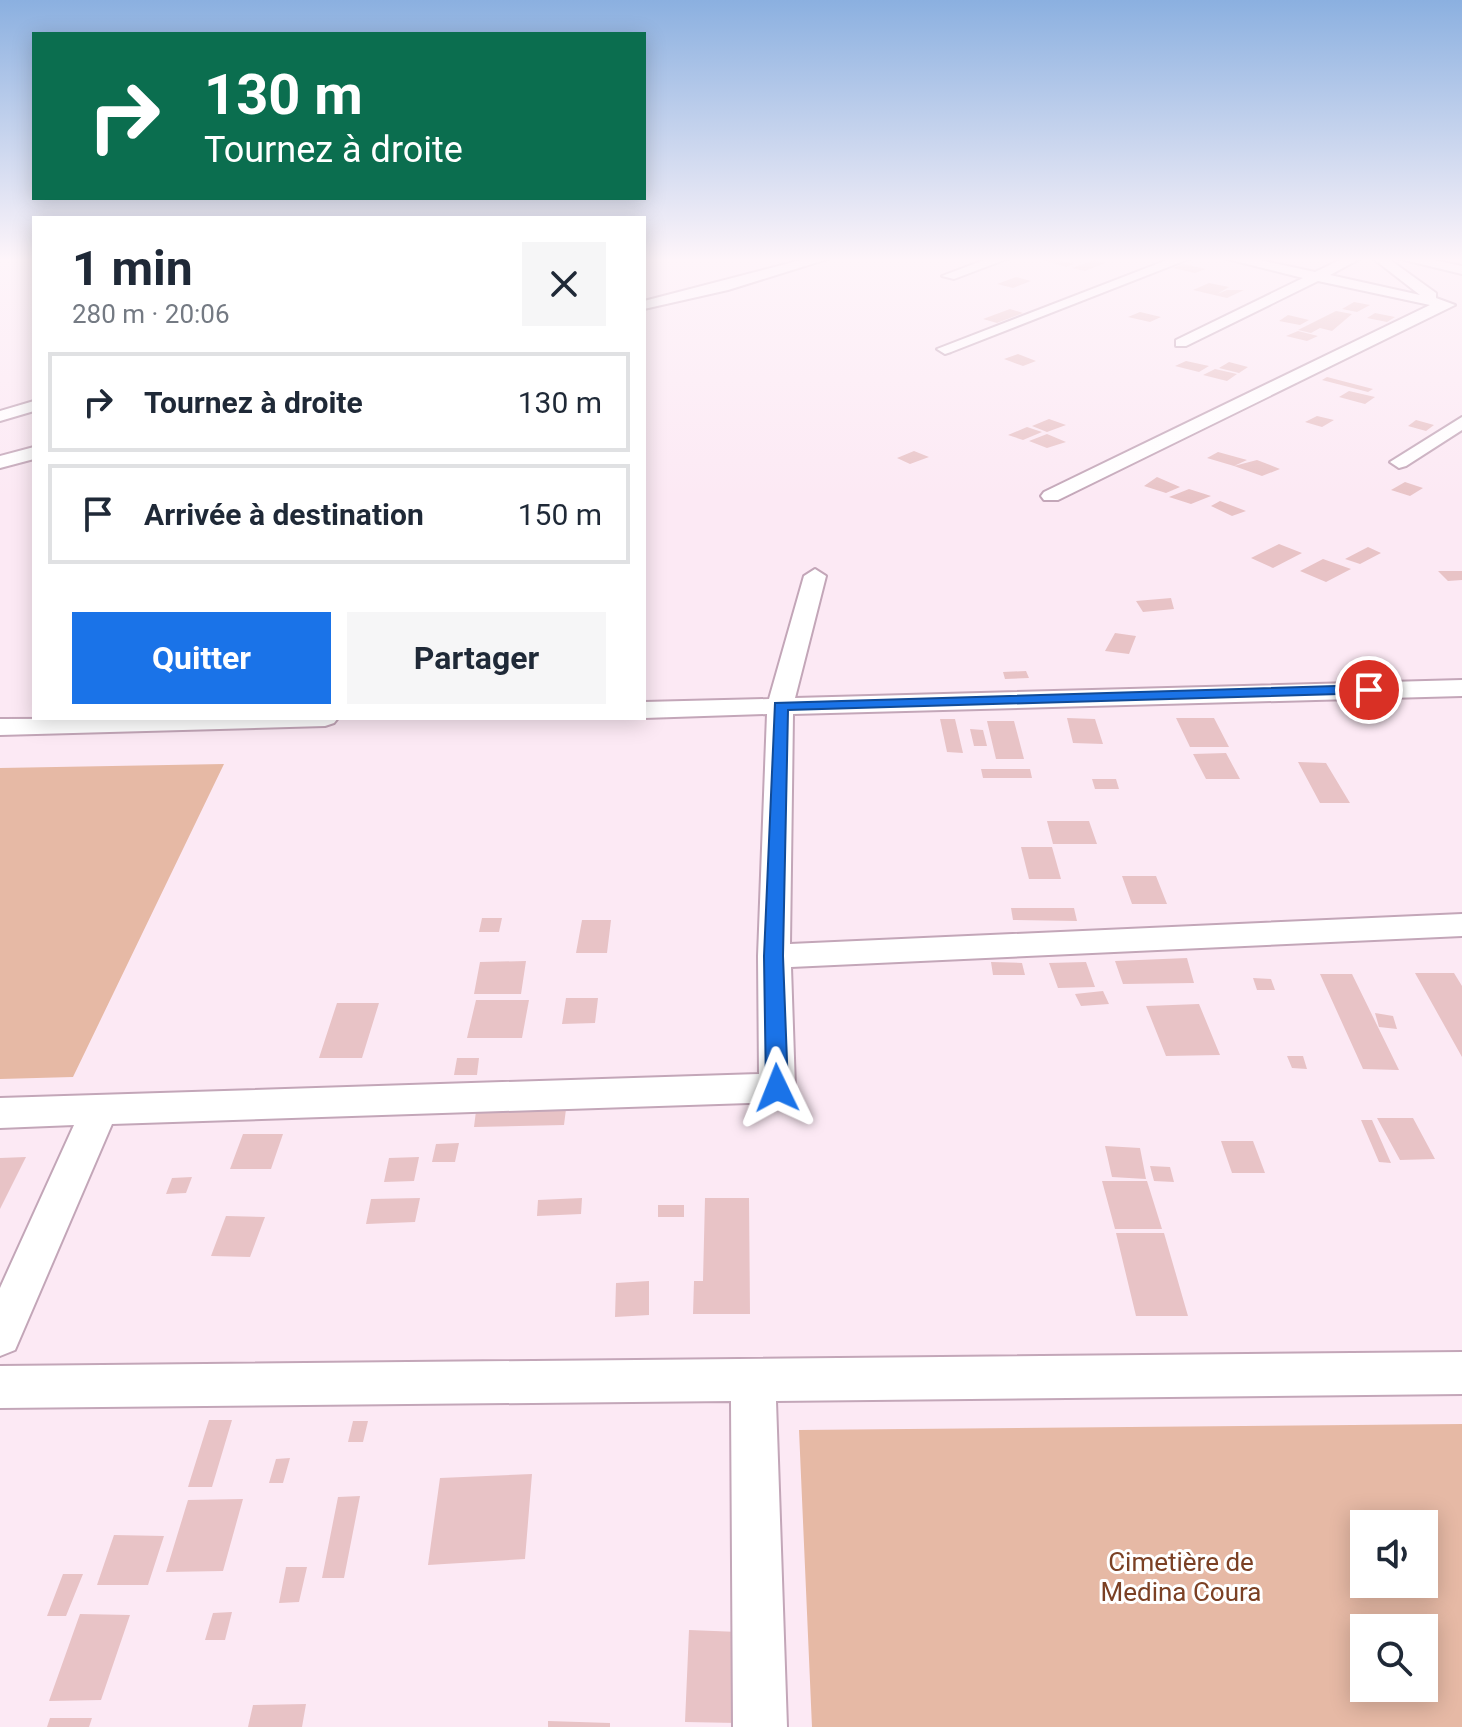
<!DOCTYPE html>
<html lang="fr">
<head>
<meta charset="utf-8">
<style>
  body { margin:0; font-family:Roboto,sans-serif; background:#f6f6f7; color:#1f2937; height:100vh; display:flex; flex-direction:column; font-size:30px; white-space:nowrap }
  * { box-sizing:border-box; margin:0 }
  p { font-size:26px; color:#747a83 }
  .icon { flex:none; width:44px; height:44px; fill:none; stroke:currentColor; stroke-width:2; stroke-linecap:round; stroke-linejoin:round }
  .map { position:relative; flex:1; overflow:hidden }
  .side { position:absolute; left:32px; top:216px; width:614px; height:504px; display:flex; flex-direction:column; background:#fff; border-radius:0px; box-shadow:0 4px 20px #0003 }
  .side>* { flex:none }
  .hud { position:absolute; left:32px; top:32px; width:614px; height:168px; border-radius:0px; box-shadow:0 4px 20px #0003; background:#0b6e4f; color:#fff; overflow:hidden }
  .buttons { position:absolute; left:1350px; top:1510px; display:grid; gap:16px }
  .buttons a { display:grid; place-items:center; width:88px; height:88px; border-radius:0px; background:#fff; box-shadow:0 4px 20px #0003; font-size:40px }
  .pin { position:absolute; display:grid; place-items:center; width:68px; height:68px; color:#fff; margin:-34px; border:4px solid #fff; border-radius:50%; box-shadow:0 2px 8px #0007 }
  .me { position:absolute; width:88px; margin:-44px; rotate:358deg; stroke-linejoin:round; filter:drop-shadow(0 0 6px #0008) }
  .turn { display:flex; align-items:center; gap:28px; height:168px; padding:0 40px; font-size:36px }
  .turn .icon { width:104px; height:104px; stroke-width:2.5 }
  .turn b { display:block; font-size:56px; line-height:68px }
  .round { display:grid; place-items:center; flex:none; width:84px; height:84px; border-radius:0px; background:#f6f6f7 }
  .overview { display:flex; align-items:center; justify-content:space-between; height:136px; padding:0 40px }
  h1 { font-size:48px; font-weight:700; line-height:60px }
  .action { display:flex; gap:16px; margin-top:auto; padding:16px 40px }
  .action a { flex:1; height:92px; border-radius:0px; background:#1a73e8; color:#fff; font-size:32px; font-weight:700; line-height:92px; text-align:center }
  .action a+a { background:#f6f6f7; color:#1f2937 }
  ul { padding:0; list-style:none }
  li { display:flex; align-items:center; gap:24px; height:100px; margin:0 16px 12px; padding:0 24px; border:4px solid #e0e1e3; border-radius:0px }
  li div { flex:1 }
  li b { display:block; font-size:30px }
  li em { font-style:normal }
  .map>svg:first-child { display:block }
</style>
</head>
<body>
<div class="map">
<svg width="1462" height="1727" viewBox="0 0 1462 1727">
  <rect width="100%" height="100%" fill="#fce9f4"/>
  <path fill="#e6b9a5" fill-rule="evenodd" d="M224 764 73 1077 0 1079V768Z
    M1462 1424V1727H812L799 1430ZM1364 1524H1424V1584H1364ZM1364 1628H1424V1688H1364Z"/>
  <path fill="#e8c3c6" d="M1032 257H1045L1074 264 1066 267Z
    M1094 260 1105 263 1085 271 1072 268Z
    M1184 264 1206 269 1195 273 1173 268Z
    M1016 277 1031 281 1013 288 997 284Z
    M1209 283 1229 287 1217 294 1227 290H1244L1227 298 1193 290Z
    M1354 302 1370 305 1357 312 1342 309Z
    M1010 309 1023 313 997 323 983 319Z
    M1336 311 1352 314 1332 331 1320 328 1311 333 1298 330Z
    M1140 312 1161 317 1150 322 1128 317Z
    M1375 313 1395 317 1387 322 1367 318Z
    M1288 315 1309 320 1300 325 1279 321Z
    M1298 331 1318 336 1307 341 1286 336Z
    M1018 354 1036 361 1023 366 1004 359Z
    M1186 361 1209 366 1199 372 1175 366Z
    M1229 362 1248 367 1239 373 1219 368Z
    M1215 369 1237 374 1227 381 1203 375Z
    M1327 377 1373 389 1368 392 1322 380Z
    M1349 391 1375 397 1365 404 1339 397Z
    M1317 416 1334 420 1322 427 1305 422Z
    M1049 419 1066 425 1047 432 1032 426Z
    M1416 420 1434 425 1426 431 1408 426Z
    M1027 427 1042 432 1023 440 1008 435Z
    M1047 434 1066 442 1047 448 1029 441Z
    M914 451 929 457 910 464 897 458Z
    M1218 452 1247 460 1234 466 1207 458Z
    M1257 460 1280 469 1262 476 1234 466Z
    M1157 477 1180 487 1166 493 1144 486Z
    M1405 482 1423 488 1410 496 1391 490Z
    M1189 489 1211 496 1191 504 1169 497Z
    M1220 501 1246 511 1232 516 1211 506Z
    M1279 544 1302 553 1273 568 1251 558Z
    M1368 547 1381 553 1360 564 1345 559Z
    M1323 559 1351 569 1326 582 1300 571Z
    M1438 571H1462V580L1448 581Z
    M1171 598 1174 609 1143 612 1136 601Z
    M1115 633 1136 636 1129 654 1105 651Z
    M1026 671 1029 678 1005 679 1003 672Z
    M1067 718 1095 719 1103 744 1073 743Z
    M1176 718H1214L1229 747H1190Z
    M940 719H955L963 753 947 752Z
    M987 721H1014L1024 759H996Z
    M970 729 983 730 987 746H974Z
    M1226 753 1240 779H1206L1193 754Z
    M1298 762 1326 763 1350 803H1320Z
    M981 769H1030L1032 778H983Z
    M1092 779H1116L1119 789H1095Z
    M1047 821H1089L1097 844H1053Z
    M1021 847H1052L1061 879H1029Z
    M1122 876H1156L1167 904H1132Z
    M1011 908H1074L1077 921 1013 920Z
    M482 918H502L499 932H479Z
    M582 920H611L607 953H576Z
    M1187 958 1194 983 1123 984 1115 961Z
    M526 961 521 994H474L480 962Z
    M991 962 1022 963 1025 975H993Z
    M1086 962 1095 987 1058 988 1049 963Z
    M1415 973H1454L1462 986V1057Z
    M1320 974H1352L1399 1070 1363 1069Z
    M1253 978 1271 979 1275 990H1257Z
    M1103 991 1109 1004 1081 1006 1075 994Z
    M566 998H598L595 1023 562 1024Z
    M476 1000H529L522 1038H467Z
    M337 1003H379L362 1058H319Z
    M1199 1004 1220 1055 1166 1056 1146 1006Z
    M1375 1013 1393 1016 1397 1029 1379 1027Z
    M1287 1056H1303L1307 1069 1292 1068Z
    M457 1058H479L477 1075H454Z
    M566 1109 564 1125 474 1127 476 1111Z
    M1377 1118H1413L1435 1159 1400 1160Z
    M1361 1120H1372L1391 1163 1379 1162Z
    M243 1134H283L271 1169H230Z
    M1221 1141H1253L1265 1173H1232Z
    M459 1143 455 1162H432L436 1144Z
    M1105 1146 1140 1148 1146 1179 1112 1177Z
    M26 1157 0 1209V1158Z
    M419 1157 414 1181 384 1182 389 1158Z
    M1150 1166 1170 1167 1174 1182 1154 1181Z
    M192 1177 186 1193 166 1194 172 1178Z
    M1102 1181H1147L1162 1229H1115Z
    M420 1198 415 1222 366 1224 371 1199Z
    M582 1198 581 1214 537 1216 538 1200Z
    M705 1198H749L750 1314H693L694 1281H703Z
    M658 1205H684V1217H658Z
    M226 1216 265 1217 250 1257 211 1256Z
    M1116 1233H1164L1188 1316H1136Z
    M649 1281V1315L615 1317 616 1283Z
    M209 1420H232L212 1487H188Z
    M353 1421H368L363 1442H348Z
    M290 1458 283 1483H269L276 1459Z
    M532 1474 525 1559 428 1565 440 1478Z
    M360 1496 344 1578H322L338 1497Z
    M243 1499 223 1571 166 1572 188 1500Z
    M114 1535 164 1536 148 1585H97Z
    M286 1567H307L299 1602 279 1603Z
    M63 1574H83L66 1616H47Z
    M232 1612 225 1640H205L213 1613Z
    M80 1614 130 1615 101 1700 49 1701Z
    M689 1630 739 1632 737 1723 685 1722Z
    M306 1704 302 1727H248L253 1705Z
    M50 1718H92L89 1727H47Z
    M548 1721 610 1723V1727H548Z"/>
  <g fill="none" stroke-linecap="round" stroke-linejoin="round">
    <defs>
      <path id="minor" d="M813 257H834L728 290 644 309V301Z
        M992 257H1012L954 279 942 276Z
        M1175 257H1194L951 352 945 354 937 349Z
        M1219 257H1245L1315 272 1346 257H1363L1330 275 1420 295 1371 257H1386L1436 293V298L1455 305 1058 500H1044L1041 496 1044 492 1430 305 1318 281 1186 346H1176V340L1303 278Z
        M1392 257H1419L1462 266V274Z
        M34 401V411L0 421V411Z
        M1462 417V430L1406 466 1399 468 1390 462Z
        M34 447V459L0 468V456Z
        M815 569 826 576 795 698 1462 680V696L793 714 790 944 1462 914V936L791 967 795 1088 790 1098 777 1102 112 1124 15 1350 0 1356V1288L74 1125 0 1128V1098L759 1074 758 956 767 714 644 718V702L769 699 804 576Z
        M338 718 334 723 325 726 0 735V719Z
        M1462 1352V1394L776 1401 787 1727H733L731 1401 0 1408V1366Z"/>
    </defs>
    <use href="#minor" stroke="#c3a6b8" stroke-width="4"/>
    <use href="#minor" fill="#fff" fill-rule="evenodd"/>
  </g>
  <linearGradient id="sky" x2="0" y2="1"><stop stop-color="#8bb0e0"/><stop offset="0.52" stop-color="#fef5fa"/><stop offset="1" stop-color="#fef5fa" stop-opacity="0"/></linearGradient>
  <rect width="1462" height="499" fill="url(#sky)"/>
  <path fill="#1a73e8" stroke="#114b97" stroke-width="2" d="M1369 685 1377 690 1374 693 788 710 783 956 788 1088 785 1094 777 1097 770 1094 766 1088 764 956 775 703Z"/>
  <g text-anchor="middle" dominant-baseline="central" stroke-width="6" stroke-linejoin="round" paint-order="stroke">
    <g font-size="26" fill="#7b4024" stroke="#fff">
      <text x="1181" y="1562">Cimetière de<tspan x="1181" dy="30">Medina Coura</tspan></text>
    </g>
  </g>
</svg>
<div class="buttons">
<a><svg class="icon" aria-label="sound" viewBox="0 0 24 24"><path d="M4 9h4l5-4v14l-5-4H4zM17 9q2 3 0 6"/></svg></a>
<a><svg class="icon" aria-label="search" viewBox="0 0 24 24"><circle cx="10" cy="10" r="6"/><path d="M15 15l6 6"/></svg></a>
</div>
<div class="pin" style="left:1369px;top:690px;background:#d93025"><svg class="icon" aria-label="arrive" viewBox="0 0 24 24"><path d="M6 21V4h12l-3 4 3 4H6"/></svg></div>
<svg class="me" style="left:777px;top:1088px" viewBox="-20 -20 40 40"><path d="M0-17L14 15 0 8-14 15z" fill="#1a73e8" stroke="#fff" stroke-width="4"/></svg>
<div class="hud">
<div class="turn"><svg class="icon" aria-label="right" viewBox="0 0 24 24"><path d="M7 20v-9h11M14 6l5 5-5 5"/></svg><div><b>130 m</b>Tournez à droite</div></div>
</div>
<section class="side">
<div class="overview"><div><h1>1 min</h1><p>280 m · 20:06</p></div><a class="round"><svg class="icon" aria-label="close" viewBox="0 0 24 24"><path d="M6 6l12 12M18 6L6 18"/></svg></a></div>
<ul>
<li><svg class="icon" aria-label="right" viewBox="0 0 24 24"><path d="M7 20v-9h11M14 6l5 5-5 5"/></svg><div><b>Tournez à droite</b></div><em>130 m</em></li>
<li><svg class="icon" aria-label="arrive" viewBox="0 0 24 24"><path d="M6 21V4h12l-3 4 3 4H6"/></svg><div><b>Arrivée à destination</b></div><em>150 m</em></li>
</ul>
<div class="action"><a>Quitter</a><a>Partager</a></div>
</section>
</div>
</body>
</html>
